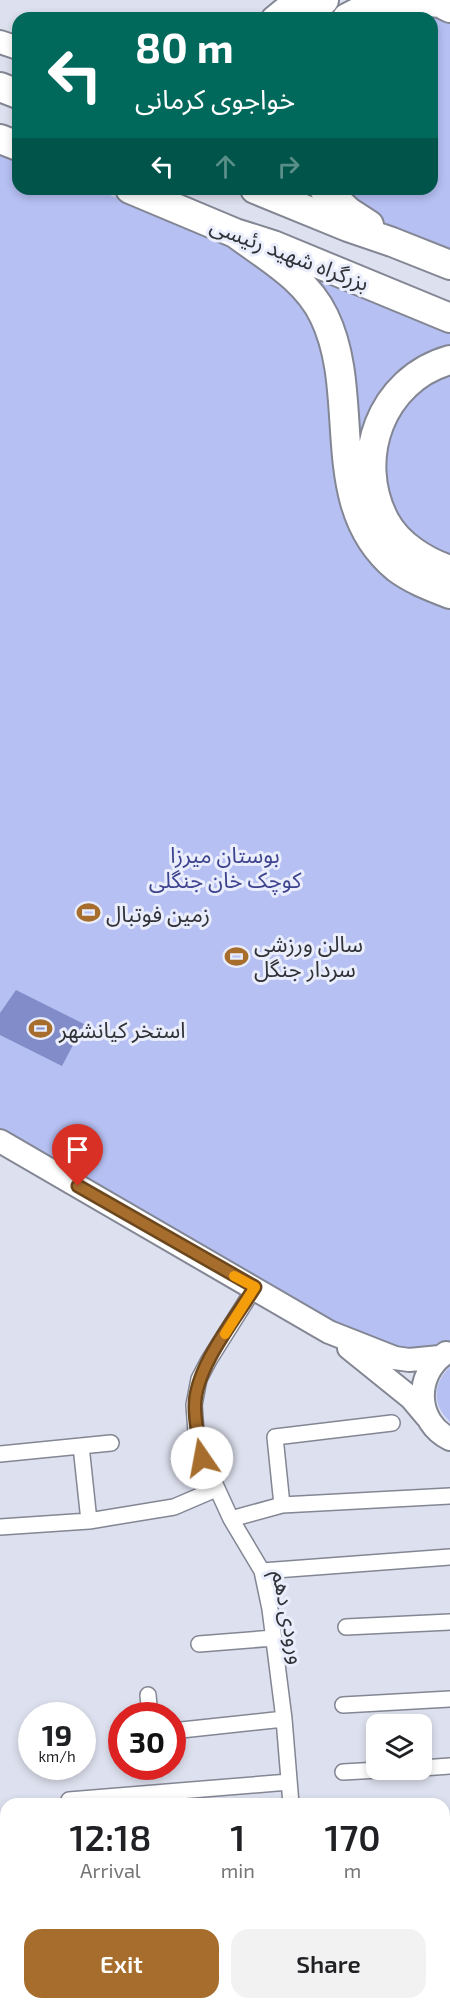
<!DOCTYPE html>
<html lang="en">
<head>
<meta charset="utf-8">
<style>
  body { margin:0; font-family:"Exo 2","Noto Sans Arabic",sans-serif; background:#f2f2f2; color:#202124; height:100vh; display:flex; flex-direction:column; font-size:22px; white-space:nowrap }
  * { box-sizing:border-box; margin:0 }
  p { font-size:20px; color:#757577 }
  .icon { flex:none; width:33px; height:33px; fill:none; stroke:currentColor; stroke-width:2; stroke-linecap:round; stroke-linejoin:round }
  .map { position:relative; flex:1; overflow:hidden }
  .panel { position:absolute; left:0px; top:1798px; width:450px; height:212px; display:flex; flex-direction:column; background:#fff; border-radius:18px 18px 0 0; box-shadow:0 3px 9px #0003 }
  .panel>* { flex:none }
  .hud { position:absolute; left:12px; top:12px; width:426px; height:183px; border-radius:18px; box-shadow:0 3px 9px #0003; background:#00695c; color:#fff; overflow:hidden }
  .fabs { position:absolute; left:366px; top:1714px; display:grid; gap:12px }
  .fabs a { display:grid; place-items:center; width:66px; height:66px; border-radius:12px; background:#fff; box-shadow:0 3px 9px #0003; font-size:30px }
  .speed { position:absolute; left:18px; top:1702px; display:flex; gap:12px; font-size:30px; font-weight:700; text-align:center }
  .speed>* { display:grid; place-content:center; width:78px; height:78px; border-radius:50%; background:#fff; box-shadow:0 3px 9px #0003; line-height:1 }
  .speed small { font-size:15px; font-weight:400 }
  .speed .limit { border:9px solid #d22; background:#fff; color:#111 }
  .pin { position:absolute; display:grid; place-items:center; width:51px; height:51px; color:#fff; margin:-62px -26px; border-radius:50% 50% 50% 0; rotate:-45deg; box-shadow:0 0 6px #0007 }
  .pin .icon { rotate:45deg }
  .me { position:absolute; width:66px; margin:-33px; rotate:348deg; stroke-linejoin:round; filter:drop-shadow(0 0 4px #0008) }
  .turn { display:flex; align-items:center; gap:21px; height:126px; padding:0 24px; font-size:27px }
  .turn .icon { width:78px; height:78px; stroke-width:2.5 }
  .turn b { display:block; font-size:42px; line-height:51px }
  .lanes { display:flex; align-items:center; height:57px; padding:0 24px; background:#0003; justify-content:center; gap:30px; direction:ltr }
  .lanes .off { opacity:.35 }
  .eta { display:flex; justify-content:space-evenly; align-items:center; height:102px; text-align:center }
  .eta b { font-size:36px; font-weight:600; line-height:42px }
  .primary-button { display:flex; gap:12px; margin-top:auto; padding:12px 24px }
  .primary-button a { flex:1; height:69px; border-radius:18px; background:#a66d2c; color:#fff; font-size:24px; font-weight:600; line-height:69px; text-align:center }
  .primary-button a+a { background:#f2f2f2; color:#202124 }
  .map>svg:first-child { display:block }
</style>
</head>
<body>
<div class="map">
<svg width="450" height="2009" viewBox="0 0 450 2009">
  <rect width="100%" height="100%" fill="#dde0ee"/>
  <path fill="#b6c0f3" d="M388 9 450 13V250L363 214 331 189H432V18H362Z
    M0 153 18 159V189H95L240 248 314 312 338 423 450 601V1342L438 1347 414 1353 364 1338 0 1133Z
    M284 263 450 326V355L385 397 382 544 348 387Z
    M450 365V564L417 547 383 500 377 459 407 391Z
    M450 1367V1422C432 1405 432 1384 450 1367Z
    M19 2004H293L294 2009H19Z"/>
  <path fill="#818cc8" d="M16 990 84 1024 62 1066 0 1035V1013Z"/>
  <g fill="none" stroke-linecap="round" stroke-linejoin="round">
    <defs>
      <path id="street" d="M255 1287 209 1360 199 1379 194 1405 196 1432 203 1458 231 1519 262 1571 270 1609 284 1719 291 1804
        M81 1446 89 1521
        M0 1454 111 1443
        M282 1505 275 1437 392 1423
        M231 1519 282 1505 450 1496
        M0 1527 89 1521 174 1507 216 1489
        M262 1571 450 1557
        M346 1627 450 1622
        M199 1644 274 1638
        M148 1695 150 1716
        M343 1705 450 1699
        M172 1731 284 1719
        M422 1768 450 1766
        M343 1772 379 1770
        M69 1804V1800L289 1782
        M444 1825 450 1824
        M444 1935H450
        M308 2004V2009"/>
      <path id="secondary" d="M273 18 295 0
        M0 42 18 48
        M0 1141 329 1332 395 1358 409 1360 440 1357
        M349 1348 411 1398 427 1417
        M446 1353C414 1374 415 1422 450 1439"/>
      <path id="highway" d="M413 0 440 3 450 8
        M303 18 324 0
        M347 18 372 5 401 0
        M0 87 18 94
        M0 139 18 146
        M130 189 235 233 273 245 450 318
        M255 189 348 227 392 242 450 265
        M324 189 349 212 369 225
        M235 233C267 257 306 278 324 316 363 396 320 505 397 568 413 580 432 587 450 594
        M450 360C381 379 352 459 385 521 398 545 425 562 450 570"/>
    </defs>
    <use href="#street" stroke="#838693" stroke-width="18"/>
    <use href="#secondary" stroke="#838693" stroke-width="26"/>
    <use href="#highway" stroke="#838693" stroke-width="32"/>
    <use href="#street" stroke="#fff" stroke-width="15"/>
    <use href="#secondary" stroke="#fff" stroke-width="22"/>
    <use href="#highway" stroke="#fff" stroke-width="28"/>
  </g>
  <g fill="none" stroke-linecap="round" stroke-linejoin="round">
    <defs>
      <path id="route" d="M78 1186 255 1287C235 1319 194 1369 195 1407 195 1424 199 1441 202 1458"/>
    </defs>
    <use href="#route" stroke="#6c471d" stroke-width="15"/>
    <use href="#route" stroke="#a66d2c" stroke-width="10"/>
    <path stroke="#f59e0b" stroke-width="10" d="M225 1334 255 1287 234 1276"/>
  </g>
  <defs>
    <symbol id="stadium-bare" viewBox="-9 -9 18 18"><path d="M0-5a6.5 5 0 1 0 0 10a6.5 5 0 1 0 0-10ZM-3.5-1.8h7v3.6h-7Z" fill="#a66d2c" stroke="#eaedfb" stroke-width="2.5" paint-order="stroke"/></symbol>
  </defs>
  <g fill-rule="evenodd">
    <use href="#stadium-bare" x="72" y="896" width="33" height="33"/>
    <use href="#stadium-bare" x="220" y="940" width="33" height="33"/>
    <use href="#stadium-bare" x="24" y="1012" width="33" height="33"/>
  </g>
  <g text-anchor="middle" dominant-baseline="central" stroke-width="6" stroke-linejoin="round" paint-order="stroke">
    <g font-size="22" fill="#313238" stroke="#eaedfb">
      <text transform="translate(290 253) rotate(21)">بزرگراه شهید رئیسی</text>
      <text transform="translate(290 1617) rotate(79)">ورودی دهم</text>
    </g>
    <g font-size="22" fill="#3d438e" stroke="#eaedfb">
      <text x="225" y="854">بوستان میرزا<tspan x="225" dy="25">کوچک خان جنگلی</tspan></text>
    </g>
    <g font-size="22" fill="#313238" stroke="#eaedfb" text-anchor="start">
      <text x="106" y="913">زمین فوتبال</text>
      <text x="254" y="943">سالن ورزشی<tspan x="254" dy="25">سردار جنگل</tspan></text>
      <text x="59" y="1029">استخر کیانشهر</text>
    </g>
  </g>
</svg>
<div class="fabs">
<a><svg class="icon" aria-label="layers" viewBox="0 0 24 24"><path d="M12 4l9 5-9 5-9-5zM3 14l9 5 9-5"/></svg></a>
</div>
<div class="speed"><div>19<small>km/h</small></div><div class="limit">30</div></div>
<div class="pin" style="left:78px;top:1186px;background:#d93025"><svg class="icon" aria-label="arrive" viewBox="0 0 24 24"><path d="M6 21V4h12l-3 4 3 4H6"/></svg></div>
<svg class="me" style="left:202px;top:1458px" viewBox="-20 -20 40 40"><circle r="19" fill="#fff"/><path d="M0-13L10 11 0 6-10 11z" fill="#a66d2c"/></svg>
<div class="hud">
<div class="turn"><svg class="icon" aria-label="left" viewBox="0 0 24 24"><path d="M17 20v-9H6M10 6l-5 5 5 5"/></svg><div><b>80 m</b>خواجوی کرمانی</div></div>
<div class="lanes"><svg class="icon" aria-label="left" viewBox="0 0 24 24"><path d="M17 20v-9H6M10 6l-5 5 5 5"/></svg><svg class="icon off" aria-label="ahead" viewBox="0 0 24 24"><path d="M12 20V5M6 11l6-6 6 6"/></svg><svg class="icon off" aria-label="right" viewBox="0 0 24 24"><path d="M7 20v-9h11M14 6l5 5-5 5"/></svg></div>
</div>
<section class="panel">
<div class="eta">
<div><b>12:18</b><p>Arrival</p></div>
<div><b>1</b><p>min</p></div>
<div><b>170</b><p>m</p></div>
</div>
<div class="primary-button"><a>Exit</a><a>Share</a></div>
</section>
</div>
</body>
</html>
